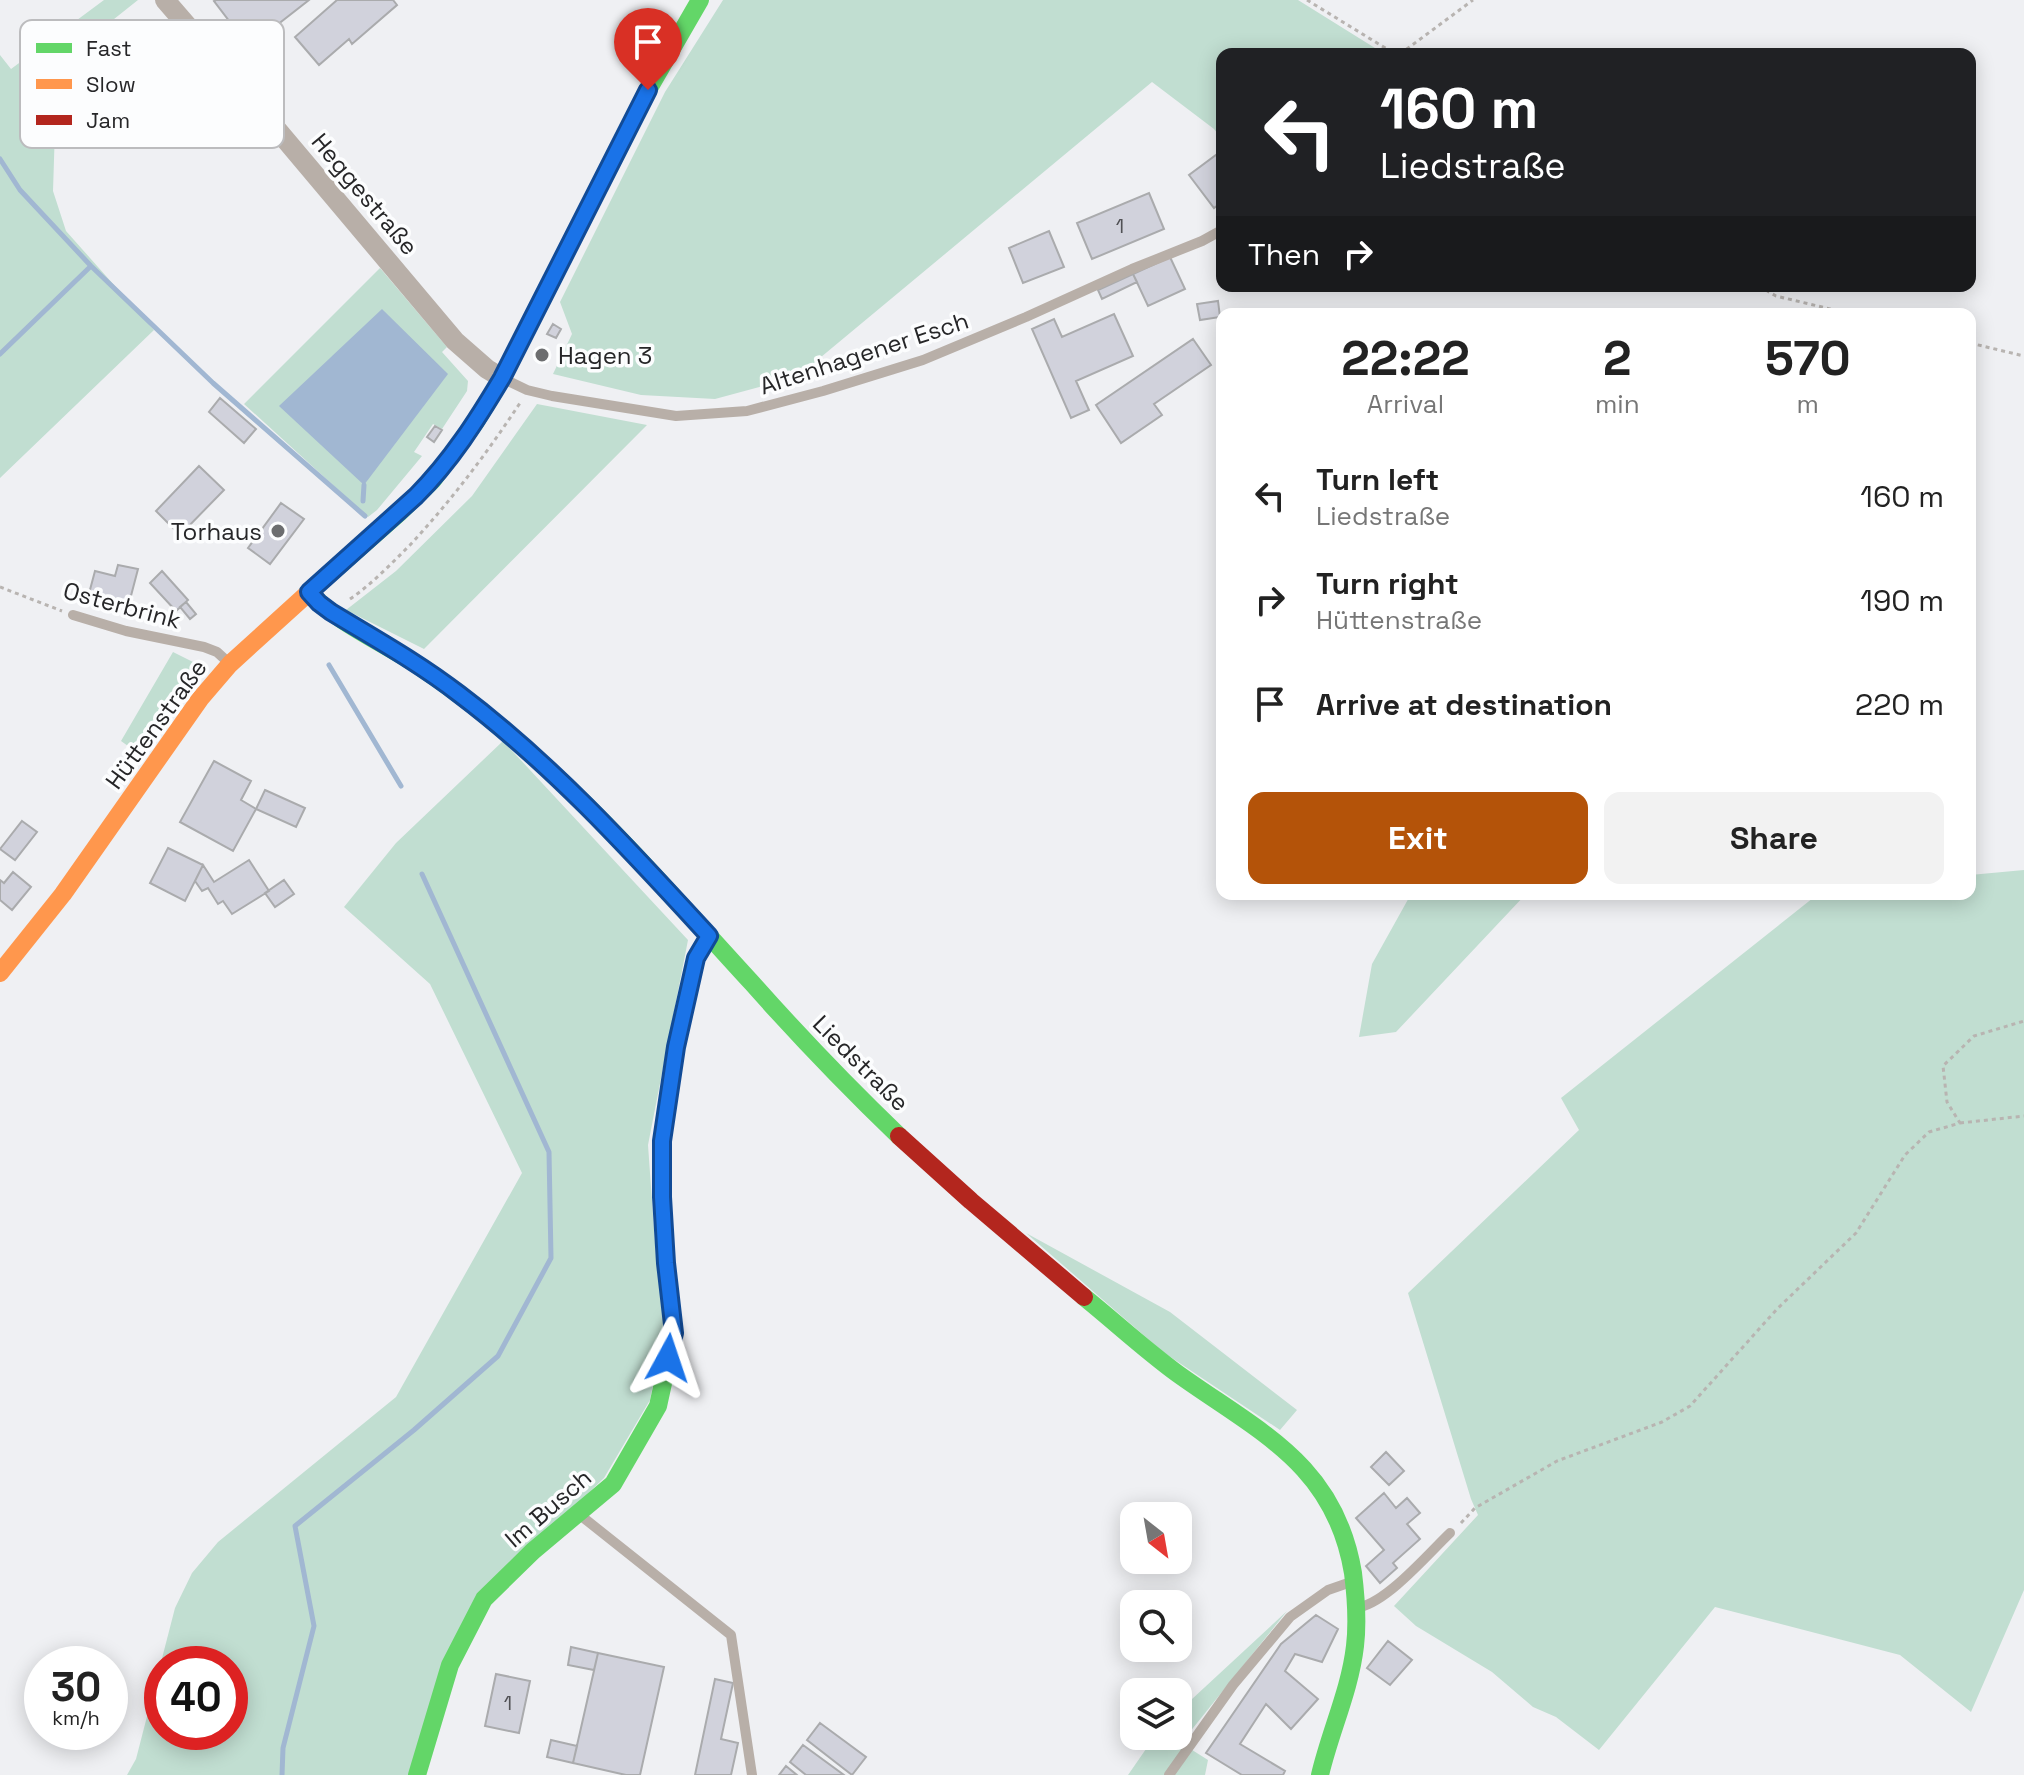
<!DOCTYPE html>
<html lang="en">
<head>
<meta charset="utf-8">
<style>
  body { margin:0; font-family:"Space Grotesk",sans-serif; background:#f2f2f2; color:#222; height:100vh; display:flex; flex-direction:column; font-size:30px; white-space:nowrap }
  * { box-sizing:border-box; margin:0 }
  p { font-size:26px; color:#767676 }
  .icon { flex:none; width:44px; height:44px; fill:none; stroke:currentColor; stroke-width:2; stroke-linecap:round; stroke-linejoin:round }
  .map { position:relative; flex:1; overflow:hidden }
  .drawer { position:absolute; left:1216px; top:308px; width:760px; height:592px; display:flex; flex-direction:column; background:#fff; border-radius:16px; box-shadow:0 4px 20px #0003 }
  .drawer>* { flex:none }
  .top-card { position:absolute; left:1216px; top:48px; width:760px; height:244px; border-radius:16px; box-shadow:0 4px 20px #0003; background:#202124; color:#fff; overflow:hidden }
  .needle { width:52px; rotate:149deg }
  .fabs { position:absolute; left:1120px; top:1502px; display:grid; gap:16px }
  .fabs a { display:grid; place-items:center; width:72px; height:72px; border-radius:16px; background:#fff; box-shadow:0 4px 20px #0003; font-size:40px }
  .speed { position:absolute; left:24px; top:1646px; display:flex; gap:16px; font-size:40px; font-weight:700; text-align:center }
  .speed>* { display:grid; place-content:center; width:104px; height:104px; border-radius:50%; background:#fff; box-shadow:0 4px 20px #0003; line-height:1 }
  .speed small { font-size:20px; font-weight:400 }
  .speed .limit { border:12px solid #d22; background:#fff; color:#111 }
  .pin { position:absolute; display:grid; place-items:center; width:68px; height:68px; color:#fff; margin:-82px -34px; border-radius:50% 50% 50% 0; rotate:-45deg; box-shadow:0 0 8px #0007 }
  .pin .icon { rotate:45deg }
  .me { position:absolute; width:88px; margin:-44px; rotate:5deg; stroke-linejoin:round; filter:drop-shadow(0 0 6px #0008) }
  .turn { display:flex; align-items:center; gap:28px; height:168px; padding:0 32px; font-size:36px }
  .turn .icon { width:104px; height:104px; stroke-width:2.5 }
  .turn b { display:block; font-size:56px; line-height:68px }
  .then { display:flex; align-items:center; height:76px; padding:0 32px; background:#0003; gap:16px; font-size:30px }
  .eta { display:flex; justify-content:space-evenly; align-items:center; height:136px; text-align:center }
  .eta b { font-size:48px; font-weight:700; line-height:56px }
  .action { display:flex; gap:16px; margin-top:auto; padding:16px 32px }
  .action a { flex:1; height:92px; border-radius:16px; background:#b45309; color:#fff; font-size:32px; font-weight:700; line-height:92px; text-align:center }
  .action a+a { background:#f2f2f2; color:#222 }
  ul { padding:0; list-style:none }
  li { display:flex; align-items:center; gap:24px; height:104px; padding:0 32px }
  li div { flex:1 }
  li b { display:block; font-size:30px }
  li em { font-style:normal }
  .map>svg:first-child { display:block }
</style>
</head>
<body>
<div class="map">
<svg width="2024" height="1775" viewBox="0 0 2024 1775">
  <rect width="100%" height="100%" fill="#eff0f3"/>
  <path fill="#c1ded1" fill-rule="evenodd" d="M104 0H138L26 89 55 128 53 191 66 231 154 330 0 478V55L11 69Z
    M723 0H1298L1375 48 1371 54H1222V139L1214 129 1152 82 797 377 715 399 641 395 553 374 572 334 560 302 665 92Z
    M380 268 447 347 442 352 468 381 467 391 442 429 433 424 414 452 422 456 377 510 368 517 244 404Z
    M537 404 647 425 424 649 346 610 396 571 472 496Z
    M173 652 197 664 135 751 121 741Z
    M503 741 688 940 648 1145 656 1257 664 1328 650 1400 604 1478 480 1598 412 1775H127L136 1759 175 1608 192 1573 218 1542 396 1397 522 1173 430 984 344 907 396 843ZM162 1664H230V1732H162Z
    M2024 870V1590L1971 1712 1900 1655 1715 1607 1599 1750 1556 1717 1533 1707 1492 1672 1416 1626 1394 1606 1478 1515 1471 1499 1408 1293 1579 1130 1561 1098 1818 894H1970V875Z
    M1411 894H1526L1396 1032 1359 1037 1372 964Z
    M1026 1233 1170 1312 1297 1410 1280 1430 1163 1352Z
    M1287 1611 1181 1743 1208 1760 1205 1775H1128L1155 1736H1178V1712Z"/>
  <path fill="#a1b7d2" d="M382 309 448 374 364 485 279 406Z"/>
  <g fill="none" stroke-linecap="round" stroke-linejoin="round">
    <path stroke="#a1b7d2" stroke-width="5" d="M0 159 20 190 91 266 213 383 365 516
      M0 354 91 266
      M363 501 364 485
      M329 665 401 786
      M282 1775 283 1748 314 1626 295 1526 414 1430 498 1356 551 1258 549 1152 422 874"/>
  </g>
  <path fill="#d1d2dc" stroke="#aaabad" stroke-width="2" d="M216 0H309L249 47 214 1Z
    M337 0H393L397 5 352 44 349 39 319 65 295 37Z
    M1220 152 1222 155V202L1214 208 1189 175Z
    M1149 193 1164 229 1092 259 1077 223Z
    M1049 231 1064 267 1023 283 1009 248Z
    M1170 257 1185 289 1148 306 1133 274Z
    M1133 274 1137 282 1102 299 1098 290Z
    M1218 301 1220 317 1200 320 1197 304Z
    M1114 314 1133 356 1076 381 1089 410 1071 418 1032 329 1054 319 1062 337Z
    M553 324 561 329 556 338 547 334Z
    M1193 339 1211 365 1154 404 1162 415 1121 443 1096 405Z
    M220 398 256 429 244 443 209 412Z
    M435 426 442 430 434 442 427 437Z
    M199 466 224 490 180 535 156 511Z
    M281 503 304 519 270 564 248 548Z
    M118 565 138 569 127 611 87 601 95 571 115 576Z
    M162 571 188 600 176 611 150 583Z
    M186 602 196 614 190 619 180 607Z
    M214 761 251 781 241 800 256 809 233 851 180 822Z
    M265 790 305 808 296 827 256 809Z
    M22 821 37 832 15 860 0 849Z
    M168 848 203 865 185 901 150 883Z
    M249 860 269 891 232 914 223 901 218 904 208 888 202 891 195 881 203 865 214 882Z
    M13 872 31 887 12 910 0 900V880L4 883Z
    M284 880 294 894 275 907 265 893Z
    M1386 1452 1404 1471 1389 1485 1371 1467Z
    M1384 1493 1396 1508 1407 1498 1420 1513 1407 1524 1420 1539 1393 1563 1397 1568 1380 1583 1366 1566 1384 1550 1356 1518Z
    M1316 1615 1338 1629 1322 1662 1295 1654 1285 1671 1318 1699 1291 1729 1266 1704 1240 1744 1285 1771 1283 1775H1242L1206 1753 1281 1644Z
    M1388 1641 1412 1660 1390 1685 1367 1668Z
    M571 1647 598 1653 594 1670 568 1665Z
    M598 1653 664 1667 640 1775H626L573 1763Z
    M496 1674 530 1681 519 1733 485 1726Z
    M715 1679 733 1683 721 1739 738 1743 731 1775H695Z
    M820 1723 866 1757 852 1775 807 1740Z
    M551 1740 577 1746 573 1763 547 1757Z
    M803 1745 844 1775H806L790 1762Z
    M786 1766 797 1775H779Z"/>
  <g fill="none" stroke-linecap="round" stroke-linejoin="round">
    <path stroke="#b8b4b1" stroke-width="3" stroke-dasharray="4 4" stroke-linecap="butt" d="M1307 0 1395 54
      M1400 54 1473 0
      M1759 286 1776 296 1851 314
      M1970 343 2024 356
      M0 587 62 611
      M350 599C372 584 391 564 410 545 451 501 487 453 520 403
      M1960 1123 2024 1116
      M1461 1523 1475 1508 1557 1461 1662 1422 1690 1406 1777 1309 1856 1233 1905 1155 1929 1132 1960 1123 1947 1102 1943 1066 1974 1036 2024 1021"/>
    <path stroke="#b8afa8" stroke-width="10" d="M504 379 527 390 552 396 676 416 747 411 823 391 923 360 1026 317 1132 269 1202 241 1222 230
      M73 615 126 631 204 647 217 652 229 663
      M580 1515 731 1635 752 1775
      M1360 1607C1388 1601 1428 1554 1450 1533
      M1169 1775 1233 1685 1290 1617 1328 1590 1351 1582"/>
    <path stroke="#b8afa8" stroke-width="20" d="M165 0 274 126 455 341 487 369 502 378"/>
    <path stroke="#63d668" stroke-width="18" d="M309 592C336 622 380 641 414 663 458 692 499 725 538 760 615 828 682 907 752 983 799 1036 848 1087 899 1136
      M306 595 399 513 433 480 475 423 502 378 648 90 700 0
      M1084 1297C1115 1322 1145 1350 1178 1374 1259 1432 1335 1464 1353 1573 1356 1597 1358 1621 1355 1646 1350 1690 1330 1732 1320 1775
      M417 1775 450 1665 484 1599 533 1551 613 1484 658 1406 674 1333 666 1263 662 1197V1142"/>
    <path stroke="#ff974d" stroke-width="18" d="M0 973 63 894 200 699 230 664 306 595"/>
    <path stroke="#b3261e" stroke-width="18" d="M899 1136 971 1201 1084 1297
      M662 1142 676 1047 696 958 709 936"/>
  </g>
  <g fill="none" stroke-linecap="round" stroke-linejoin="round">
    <defs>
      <path id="route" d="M648 90 502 378C477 420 451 461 416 496L309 592 319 603 331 612C374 638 419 663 459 694 552 764 631 851 709 936L696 958 676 1047 662 1141V1197L666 1263 674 1333 668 1358"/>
    </defs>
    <use href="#route" stroke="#114b97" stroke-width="20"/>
    <use href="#route" stroke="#1a73e8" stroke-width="14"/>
  </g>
  <g fill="#6c6d6f" stroke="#fcfdfe" stroke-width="3">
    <circle cx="542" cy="355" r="8"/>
    <circle cx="278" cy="531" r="8"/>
  </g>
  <g text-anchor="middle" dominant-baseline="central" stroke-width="7" stroke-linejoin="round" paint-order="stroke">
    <g font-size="20" fill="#515155">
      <text x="1120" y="226">1</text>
      <text x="508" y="1703">1</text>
    </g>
    <g font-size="24" fill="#262628" stroke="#fcfdfe">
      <text transform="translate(365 194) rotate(50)">Heggestraße</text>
      <text transform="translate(864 353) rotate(-18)">Altenhagener Esch</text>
      <text transform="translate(122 605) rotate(15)">Osterbrink</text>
      <text transform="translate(156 724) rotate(-54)">Hüttenstraße</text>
      <text transform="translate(861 1063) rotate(45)">Liedstraße</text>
      <text transform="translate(548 1508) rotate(-41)">Im Busch</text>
    </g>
    <g font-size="24" fill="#262628" stroke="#fcfdfe" text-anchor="start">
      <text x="558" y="355">Hagen 3</text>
      <text x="262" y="531" text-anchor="end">Torhaus</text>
    </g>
  </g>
  <rect x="20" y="20" width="264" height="128" rx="12" fill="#fcfdfe" stroke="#bcbcbe" stroke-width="2"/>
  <rect x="36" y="43" width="36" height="10" fill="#63d668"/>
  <rect x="36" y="79" width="36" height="10" fill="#ff974d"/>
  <rect x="36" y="115" width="36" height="10" fill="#b3261e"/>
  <g font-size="22" fill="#262628">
    <text x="86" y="56">Fast</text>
    <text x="86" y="92">Slow</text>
    <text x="86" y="128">Jam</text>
  </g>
</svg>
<div class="fabs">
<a><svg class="needle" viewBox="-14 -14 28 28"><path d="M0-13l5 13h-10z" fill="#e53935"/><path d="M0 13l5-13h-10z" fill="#767676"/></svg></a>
<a><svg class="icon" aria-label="search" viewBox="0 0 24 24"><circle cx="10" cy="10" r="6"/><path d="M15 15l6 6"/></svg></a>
<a><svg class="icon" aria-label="layers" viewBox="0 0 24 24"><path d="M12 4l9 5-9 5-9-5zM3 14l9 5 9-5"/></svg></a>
</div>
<div class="speed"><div>30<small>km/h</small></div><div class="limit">40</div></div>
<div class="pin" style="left:648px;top:90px;background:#d93025"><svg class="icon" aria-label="arrive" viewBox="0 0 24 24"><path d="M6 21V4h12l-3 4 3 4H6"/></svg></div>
<svg class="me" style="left:668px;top:1358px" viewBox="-20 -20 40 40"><path d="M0-17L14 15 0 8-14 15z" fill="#1a73e8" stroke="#fff" stroke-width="4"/></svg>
<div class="top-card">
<div class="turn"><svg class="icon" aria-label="left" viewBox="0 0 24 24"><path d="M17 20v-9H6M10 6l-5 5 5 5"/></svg><div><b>160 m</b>Liedstraße</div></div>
<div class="then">Then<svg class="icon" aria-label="right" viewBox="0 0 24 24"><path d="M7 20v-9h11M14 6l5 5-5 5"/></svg></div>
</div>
<section class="drawer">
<div class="eta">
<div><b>22:22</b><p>Arrival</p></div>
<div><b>2</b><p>min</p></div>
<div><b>570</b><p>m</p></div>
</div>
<ul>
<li><svg class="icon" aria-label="left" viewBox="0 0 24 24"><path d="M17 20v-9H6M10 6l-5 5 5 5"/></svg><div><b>Turn left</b><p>Liedstraße</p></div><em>160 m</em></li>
<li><svg class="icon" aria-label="right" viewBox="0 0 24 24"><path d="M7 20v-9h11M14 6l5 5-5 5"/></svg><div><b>Turn right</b><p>Hüttenstraße</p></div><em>190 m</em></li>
<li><svg class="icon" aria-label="arrive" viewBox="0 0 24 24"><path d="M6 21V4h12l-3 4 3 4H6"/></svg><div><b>Arrive at destination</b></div><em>220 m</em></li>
</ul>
<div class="action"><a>Exit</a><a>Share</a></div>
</section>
</div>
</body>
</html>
